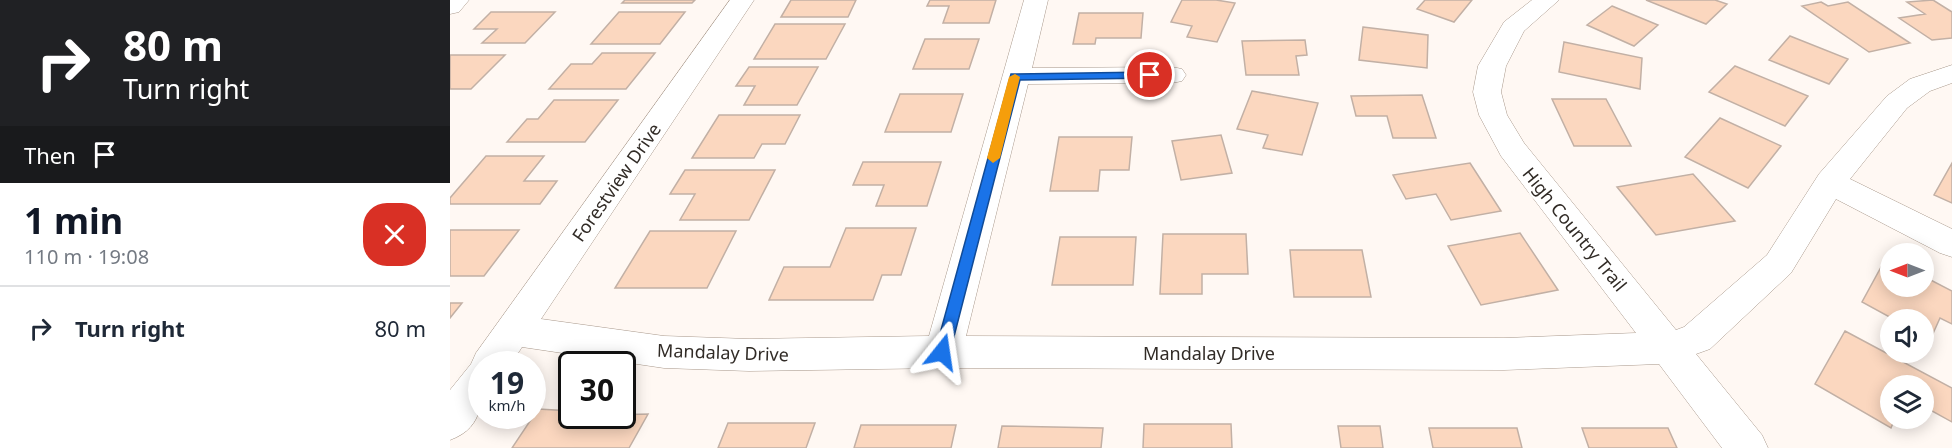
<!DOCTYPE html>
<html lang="en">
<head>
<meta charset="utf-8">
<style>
  body { margin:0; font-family:"Noto Sans",sans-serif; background:#f6f6f7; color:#1f2937; height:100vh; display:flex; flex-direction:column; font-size:22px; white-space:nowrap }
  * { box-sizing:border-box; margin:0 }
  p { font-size:20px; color:#747a83 }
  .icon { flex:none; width:33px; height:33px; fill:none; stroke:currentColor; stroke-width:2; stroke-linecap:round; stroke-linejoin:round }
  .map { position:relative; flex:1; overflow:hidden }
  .side { display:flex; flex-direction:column; background:#fff; width:450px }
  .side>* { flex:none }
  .top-card { background:#202124; color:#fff; overflow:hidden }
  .needle { width:39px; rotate:270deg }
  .fabs { position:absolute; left:1430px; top:243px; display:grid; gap:12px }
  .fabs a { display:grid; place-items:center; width:54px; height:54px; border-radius:50%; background:#fff; box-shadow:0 3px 15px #0003; font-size:30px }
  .speed { position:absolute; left:18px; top:351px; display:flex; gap:12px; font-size:30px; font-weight:700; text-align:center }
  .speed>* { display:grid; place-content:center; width:78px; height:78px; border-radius:50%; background:#fff; box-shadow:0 3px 15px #0003; line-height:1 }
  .speed small { font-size:15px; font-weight:400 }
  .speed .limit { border:3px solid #111; border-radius:9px; background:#fff; color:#111 }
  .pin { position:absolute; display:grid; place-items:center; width:51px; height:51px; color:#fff; margin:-26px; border:3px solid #fff; border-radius:50%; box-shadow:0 2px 6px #0007 }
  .me { position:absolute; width:66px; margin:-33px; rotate:15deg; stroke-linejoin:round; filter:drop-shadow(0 0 4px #0008) }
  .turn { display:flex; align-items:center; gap:21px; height:126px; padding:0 24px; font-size:27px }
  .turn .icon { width:78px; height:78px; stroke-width:2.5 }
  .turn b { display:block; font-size:42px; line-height:51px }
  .then { display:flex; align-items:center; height:57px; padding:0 24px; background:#0003; gap:12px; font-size:22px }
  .round { display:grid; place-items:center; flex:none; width:63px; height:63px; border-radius:24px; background:#f6f6f7 }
  .headline { display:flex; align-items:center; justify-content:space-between; height:102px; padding:0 24px }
  h1 { font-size:36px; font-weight:700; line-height:45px; color:#111827 }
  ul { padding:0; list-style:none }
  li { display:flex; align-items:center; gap:18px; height:84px; padding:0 24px; border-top:2px solid #e0e1e3 }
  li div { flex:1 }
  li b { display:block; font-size:22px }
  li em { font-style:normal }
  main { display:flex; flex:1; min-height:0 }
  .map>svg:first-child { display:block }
</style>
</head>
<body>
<main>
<section class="side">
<div class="top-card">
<div class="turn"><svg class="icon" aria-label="right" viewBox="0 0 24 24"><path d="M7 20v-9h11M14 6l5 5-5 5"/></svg><div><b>80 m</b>Turn right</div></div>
<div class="then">Then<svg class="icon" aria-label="arrive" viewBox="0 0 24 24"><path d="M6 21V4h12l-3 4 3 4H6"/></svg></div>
</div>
<div class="headline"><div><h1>1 min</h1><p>110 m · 19:08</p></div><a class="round" style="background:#d93025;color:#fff"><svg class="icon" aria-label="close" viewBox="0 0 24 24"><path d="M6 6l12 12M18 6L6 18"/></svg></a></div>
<ul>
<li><svg class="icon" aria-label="right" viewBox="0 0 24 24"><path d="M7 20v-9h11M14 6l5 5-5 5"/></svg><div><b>Turn right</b></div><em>80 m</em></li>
</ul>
</section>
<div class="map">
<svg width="1502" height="448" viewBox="0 0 1502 448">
  <rect width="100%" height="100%" fill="#fff8f3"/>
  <path fill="#fbd7bf" stroke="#c2b0a5" stroke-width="1.5" d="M175 0H245L242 3H172Z
    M341 0H406L398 17H331Z
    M480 0H546L539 23H493L499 6H477Z
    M732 0H766L785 3 767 42 737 37 742 26 721 22Z
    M975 0H1022L1004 22 967 9Z
    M1196 0H1265L1277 4 1256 24Z
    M1483 0 1502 12V38L1482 40 1449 18 1475 14 1457 2Z
    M1371 2 1378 6 1398 2 1460 43 1419 52 1352 6Z
    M1162 6 1208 25 1184 46 1137 25Z
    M41 12H105L75 43H32L47 29H24Z
    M169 12H235L210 44H141Z
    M629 13H693L691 38H646L645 44H623Z
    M325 24H395L376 59H304Z
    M913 27 978 35 977 68 909 60Z
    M1340 36 1398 59 1379 84 1319 60Z
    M475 39H529L519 69H463Z
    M855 40 857 55 846 56 849 75H796L792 41Z
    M1114 42 1192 58 1190 89 1109 72Z
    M152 53H205L176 89H99L121 64H142Z
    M0 55H55L21 89H0Z
    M1285 66 1358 96 1335 126 1259 92Z
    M299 67H368L347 105H294L305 86H286Z
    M802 91 868 103 852 155 813 148 818 135 787 129Z
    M450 94H513L501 132H435Z
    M972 95 986 138H943L937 116H906L901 96Z
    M1102 99H1156L1181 146H1124Z
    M104 100H168L135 142H57L77 119H88Z
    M269 115H350L335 144H312L304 158H242Z
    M1270 118 1331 146 1298 188 1235 157Z
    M771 135 782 173 731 180 722 141Z
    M609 137H682L679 170H650L648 191H600Z
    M36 156H94L74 181H107L90 204H0V198Z
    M413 162H491L477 206H426L434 185H403Z
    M1020 163 1051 211 1001 220 986 194 956 199 943 175Z
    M1502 163V203L1484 195Z
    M235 170H325L299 220H230L245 194H220Z
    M1243 174 1285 221 1206 235 1167 187Z
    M396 228H466L451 275H432L423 300H319L334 267H380Z
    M0 230H69L34 276H0Z
    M200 231H286L257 288H165Z
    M1070 233 1108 290 1031 305 998 246Z
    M713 234H796L798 274H752V294H710Z
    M610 237H686L683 285H602Z
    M840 250H912L921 297H844Z
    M1436 258 1440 260V286H1473V276L1502 291V324L1490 318 1481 338 1473 334V320H1445L1412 302Z
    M0 303H12L0 318Z
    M1395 331 1502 388V422L1473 406V386H1440V418H1445L1441 428 1365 384Z
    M88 409 122 411V416L198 414 179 448H62Z
    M278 423H365L356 448H268Z
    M694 424H781L782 448H693Z
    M411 425H506L501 448H404Z
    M552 426 653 428 651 448H548Z
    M888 426H930L933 448H891Z
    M979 428H1067L1072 448H983Z
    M1132 428H1218L1227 448H1139Z"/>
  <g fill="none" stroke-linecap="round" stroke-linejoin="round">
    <defs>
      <path id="minor" d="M0 0H19L9 12 0 14Z
        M280 0H304L91 319 214 336 299 339 479 336 574 0H598L582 68 722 67 732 69 736 75 732 81 722 83 578 84 516 336 1054 338 1186 333 1051 156 1029 115 1023 92 1028 66 1054 22 1082 0H1109L1074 31 1056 66 1051 92 1057 115 1074 143 1226 330 1234 327 1317 255 1369 174 1437 96 1460 79 1502 65V83L1480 91 1457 108 1400 179 1502 229V257L1490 253 1386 199 1341 273 1260 349 1246 354 1312 435 1318 448H1272L1209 364 1054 370 493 368 299 371 214 368 72 347 61 364H32C32 397 36 427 0 440V390L21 364 26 353Z"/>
    </defs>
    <use href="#minor" stroke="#a9998c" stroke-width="1"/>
    <use href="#minor" fill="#fff" fill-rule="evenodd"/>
  </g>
  <path fill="#1a73e8" stroke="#114b97" stroke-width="1.5" d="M700 72 705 75 704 78 570 80 500 352 498 357 492 358 487 357 485 352 561 74Z"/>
  <path fill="#f59e0b" d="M565 74 570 77 550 158 543 163 537 158 559 77Z"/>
  <g text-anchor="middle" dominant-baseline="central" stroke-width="4.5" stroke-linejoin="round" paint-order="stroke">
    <g font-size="18" fill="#312b26" stroke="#fff">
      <text transform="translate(166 182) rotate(-55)">Forestview Drive</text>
      <text transform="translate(1125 229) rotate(51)">High Country Trail</text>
      <text transform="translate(273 352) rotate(2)">Mandalay Drive</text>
      <text x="759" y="353">Mandalay Drive</text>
    </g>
  </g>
</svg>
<div class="fabs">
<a><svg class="needle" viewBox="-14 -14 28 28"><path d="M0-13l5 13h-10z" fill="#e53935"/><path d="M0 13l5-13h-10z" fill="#747a83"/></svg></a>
<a><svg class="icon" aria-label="sound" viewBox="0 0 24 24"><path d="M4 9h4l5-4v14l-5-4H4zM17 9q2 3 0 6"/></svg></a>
<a><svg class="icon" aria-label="layers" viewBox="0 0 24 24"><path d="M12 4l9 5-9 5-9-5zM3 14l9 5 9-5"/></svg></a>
</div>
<div class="speed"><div>19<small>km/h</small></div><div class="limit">30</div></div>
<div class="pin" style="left:700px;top:75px;background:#d93025"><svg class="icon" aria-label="arrive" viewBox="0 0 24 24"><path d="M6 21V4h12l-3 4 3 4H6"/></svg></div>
<svg class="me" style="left:492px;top:352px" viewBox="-20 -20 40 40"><path d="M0-17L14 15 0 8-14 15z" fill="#1a73e8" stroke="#fff" stroke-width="4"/></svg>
</div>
</main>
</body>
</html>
